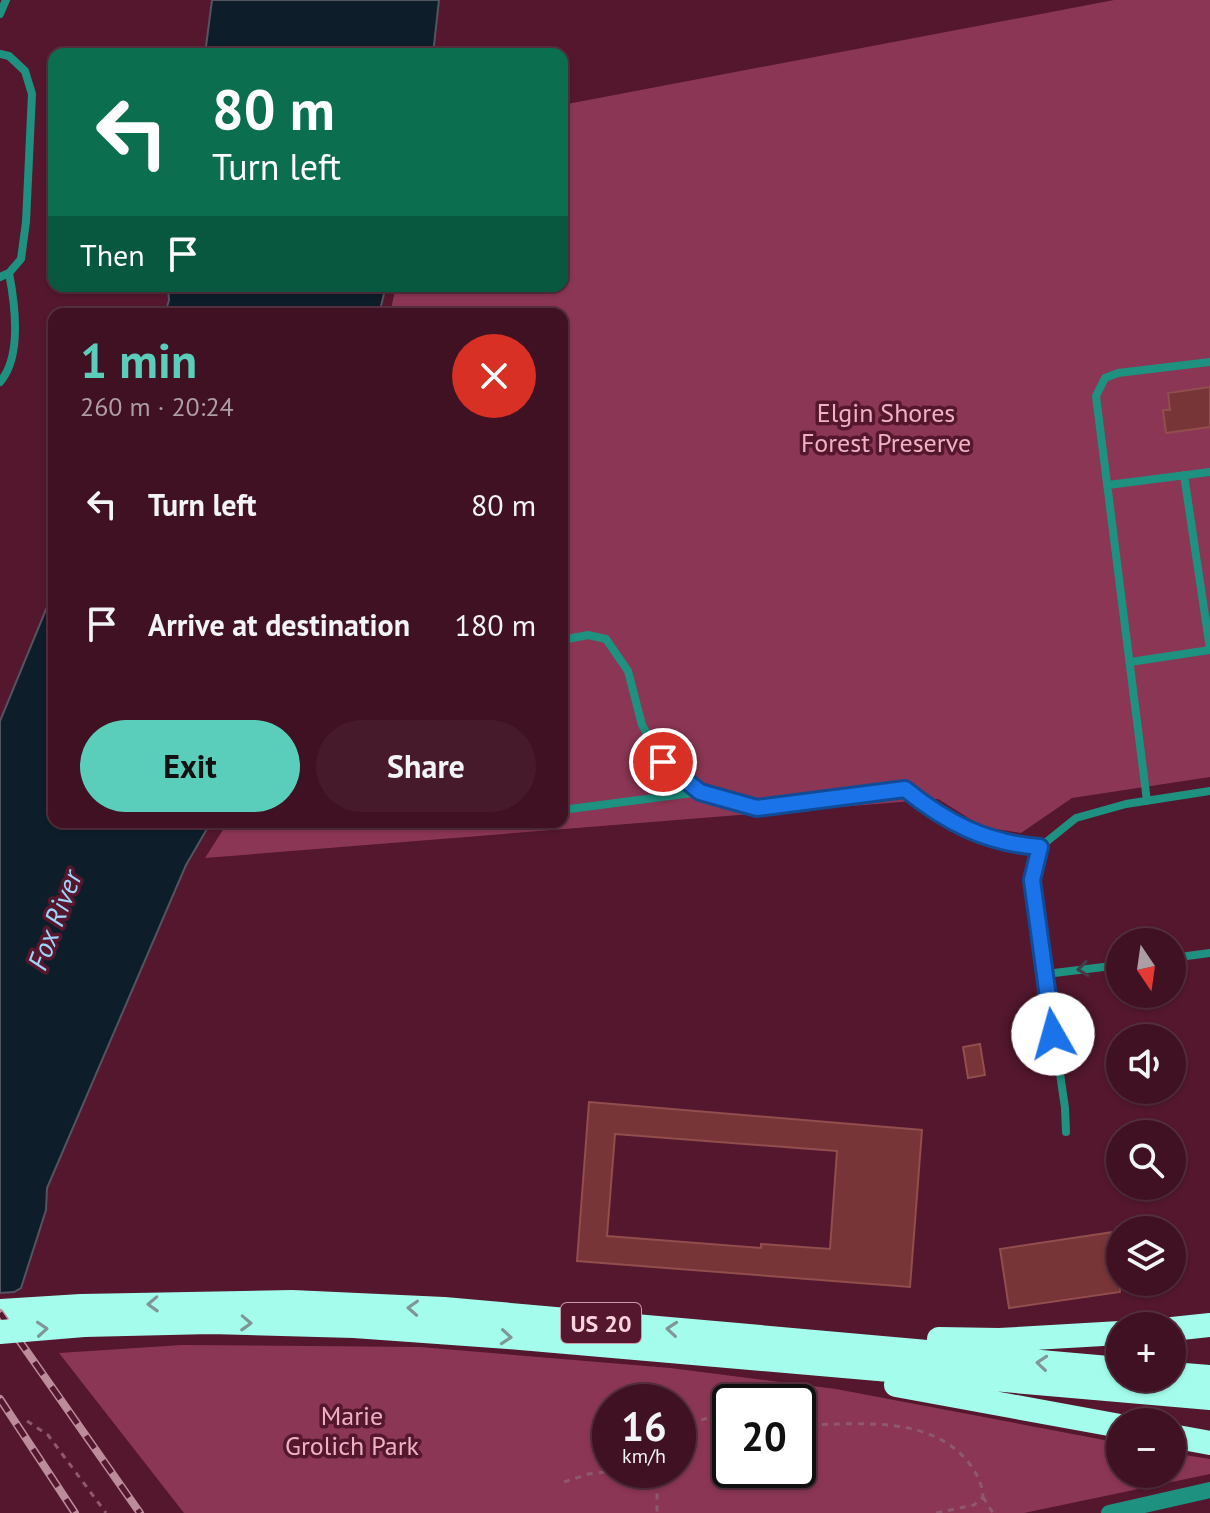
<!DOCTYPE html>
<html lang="en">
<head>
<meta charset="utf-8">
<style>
  body { margin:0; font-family:"PT Sans",sans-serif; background:#461a2a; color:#f1f3f6; height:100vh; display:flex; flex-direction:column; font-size:30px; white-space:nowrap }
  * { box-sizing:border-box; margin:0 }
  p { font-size:26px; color:#ad9da5 }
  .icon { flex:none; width:44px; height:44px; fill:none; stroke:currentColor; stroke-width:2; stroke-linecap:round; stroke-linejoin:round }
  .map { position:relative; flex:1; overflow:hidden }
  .sheet { position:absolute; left:48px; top:308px; width:520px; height:520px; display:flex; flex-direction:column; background:#3f1122; border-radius:16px; box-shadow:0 2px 6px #0004,0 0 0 2px #583140 }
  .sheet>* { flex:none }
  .guide { position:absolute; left:48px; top:48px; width:520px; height:244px; border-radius:16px; box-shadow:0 2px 6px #0004,0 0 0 2px #583140; background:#0b6e4f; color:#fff; overflow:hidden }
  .needle { width:52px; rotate:167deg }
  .buttons { position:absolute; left:1106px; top:928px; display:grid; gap:16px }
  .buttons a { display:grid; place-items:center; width:80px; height:80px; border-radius:50%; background:#3f1122; box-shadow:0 2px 6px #0004,0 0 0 2px #583140; font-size:40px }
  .speed { position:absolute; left:592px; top:1384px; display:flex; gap:16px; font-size:40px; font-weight:700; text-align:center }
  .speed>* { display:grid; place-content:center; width:104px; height:104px; border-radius:50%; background:#3f1122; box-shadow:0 2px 6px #0004,0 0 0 2px #583140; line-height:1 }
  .speed small { font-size:20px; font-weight:400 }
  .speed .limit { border:4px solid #111; border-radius:12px; background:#fff; color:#111 }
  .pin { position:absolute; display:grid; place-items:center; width:68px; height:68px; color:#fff; margin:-34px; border:4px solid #fff; border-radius:50%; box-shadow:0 2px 8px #0007 }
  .me { position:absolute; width:88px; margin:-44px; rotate:353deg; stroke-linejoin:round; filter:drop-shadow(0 0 6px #0008) }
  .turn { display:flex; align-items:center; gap:28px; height:168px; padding:0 32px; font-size:36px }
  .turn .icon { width:104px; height:104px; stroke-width:2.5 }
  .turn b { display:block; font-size:56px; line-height:68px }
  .then { display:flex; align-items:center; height:76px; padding:0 32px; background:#0003; gap:16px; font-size:30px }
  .round { display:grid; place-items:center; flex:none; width:84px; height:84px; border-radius:42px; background:#461a2a }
  .summary { display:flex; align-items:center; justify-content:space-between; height:136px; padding:0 32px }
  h1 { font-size:48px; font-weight:800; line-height:60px; color:#5bcebb }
  .primary-button { display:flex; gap:16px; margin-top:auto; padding:16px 32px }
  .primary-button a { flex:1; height:92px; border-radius:48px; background:#5bcebb; color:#111; font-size:32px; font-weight:800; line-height:92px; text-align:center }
  .primary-button a+a { background:#461a2a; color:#f1f3f6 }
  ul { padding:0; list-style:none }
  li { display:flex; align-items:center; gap:24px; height:120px; padding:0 32px }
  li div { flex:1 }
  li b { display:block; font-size:30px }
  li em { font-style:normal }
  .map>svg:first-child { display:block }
</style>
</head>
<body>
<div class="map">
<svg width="1210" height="1513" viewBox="0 0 1210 1513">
  <rect width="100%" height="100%" fill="#54172e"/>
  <path fill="#8b3654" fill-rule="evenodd" d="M1114 0H1210V777L1072 798 1021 833 983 827 938 799 205 858 228 822H562V314H390L396 286H562V105Z
    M182 1345 420 1347 670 1368 836 1389 1120 1443V1474H1172V1453L1210 1459V1474L1024 1513H184L59 1353ZM610 1402H678V1470H610ZM798 1402V1470H730V1402Z"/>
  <path fill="#0d1e2a" stroke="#545460" stroke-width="2" d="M212 0H439L433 54H205Z
    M168 286H386L379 314H165L169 300Z
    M54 590V822H211L186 865 47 1188 46 1210 21 1288 14 1292 0 1293V721Z"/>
  <path fill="#783537" stroke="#924d4d" stroke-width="2" fill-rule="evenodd" d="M1210 387V427L1166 433 1163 410H1170L1168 393Z
    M980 1044 985 1075 968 1078 963 1047Z
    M589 1102 922 1130 910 1287 577 1261ZM615 1134 837 1151 830 1249 761 1244V1248L607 1236Z
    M1120 1231V1292L1009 1308 1000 1249Z"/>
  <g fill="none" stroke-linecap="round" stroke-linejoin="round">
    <path stroke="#8f596c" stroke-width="3" stroke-dasharray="6 6" stroke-linecap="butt" d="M27 1421 48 1435 106 1513
      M798 1425C855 1425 929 1413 969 1463 977 1474 982 1483 983 1497L974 1505 936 1513
      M678 1426 716 1416 730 1418
      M653 1470 657 1489V1513
      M564 1482 588 1474 621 1470
      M983 1497 993 1513"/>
    <path stroke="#1e9181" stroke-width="8" d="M0 14 6 0
      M0 54 9 56 25 71 32 94 26 222 21 259 9 273 0 277
      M0 382C22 357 15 304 9 273
      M1184 475 1210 649
      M1108 485 1210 472
      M562 640 588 635 606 639 628 671 642 725 663 762 700 792 757 808 905 789C947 823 986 843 1040 847
      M1130 662 1210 650
      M562 788 565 810
      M1147 801 1096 396 1105 378 1118 373 1210 362
      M562 810 700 792
      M1172 958 1210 953
      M1046 974 1120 965
      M1066 1132 1065 1108 1032 880 1040 847 1076 818 1126 804 1210 791"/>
    <path stroke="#1e9181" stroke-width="16" d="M1109 1513 1210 1490"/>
    <path stroke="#a4fdec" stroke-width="24" d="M0 1311 81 1306 292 1302 444 1309 1120 1369
      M84 1325 211 1322 354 1326 508 1337 1210 1398
      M1172 1329 1210 1325
      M939 1339 999 1340 1120 1333
      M1172 1374 1210 1377
      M896 1385 1120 1426
      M1172 1436 1210 1443"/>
    <defs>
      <path id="rail" d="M0 1313 140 1513
        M0 1399 75 1513"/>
    </defs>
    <use href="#rail" stroke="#bc8c9b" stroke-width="8"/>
    <use href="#rail" stroke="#54172e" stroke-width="5" stroke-dasharray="15" stroke-linecap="butt"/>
    <path stroke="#a4fdec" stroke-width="24" d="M0 1332 84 1325"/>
  </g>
  <defs><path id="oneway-chevron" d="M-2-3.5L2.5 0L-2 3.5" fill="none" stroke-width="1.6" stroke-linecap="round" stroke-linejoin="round" transform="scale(2)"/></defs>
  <use stroke="#443c47" href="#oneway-chevron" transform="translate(1083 969) rotate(173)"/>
  <g stroke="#809696">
    <use href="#oneway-chevron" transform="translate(153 1304) rotate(178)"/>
    <use href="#oneway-chevron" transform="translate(413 1308) rotate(-177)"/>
    <use href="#oneway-chevron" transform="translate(246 1323) rotate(2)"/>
    <use href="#oneway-chevron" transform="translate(42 1329) rotate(-4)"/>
    <use href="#oneway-chevron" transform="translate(672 1329) rotate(-175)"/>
    <use href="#oneway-chevron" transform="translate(506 1337) rotate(5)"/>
    <use href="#oneway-chevron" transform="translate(1042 1363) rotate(-175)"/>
  </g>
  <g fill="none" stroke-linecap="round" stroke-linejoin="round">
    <defs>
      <path id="route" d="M663 762 700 792 757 808 905 789C947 823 986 843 1040 847L1032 880 1053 1034"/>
    </defs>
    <use href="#route" stroke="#114b97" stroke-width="20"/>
    <use href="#route" stroke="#1a73e8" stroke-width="14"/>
  </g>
  <g text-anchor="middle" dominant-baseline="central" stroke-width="7" stroke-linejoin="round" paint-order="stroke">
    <rect fill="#54172e" stroke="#c99ba8" stroke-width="2" x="561" y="1303" width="80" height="40" rx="6"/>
    <g font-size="24" font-weight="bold" fill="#fbd3dd">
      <text x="601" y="1323">US 20</text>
    </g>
    <g font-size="26" fill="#f0b1c2" stroke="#54172e">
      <text x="886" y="412">Elgin Shores<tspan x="886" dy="30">Forest Preserve</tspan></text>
      <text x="352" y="1415">Marie<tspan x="352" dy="30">Grolich Park</tspan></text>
    </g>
    <g font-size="28" font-style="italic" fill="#a0d4fb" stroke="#54172e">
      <text transform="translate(54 920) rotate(-69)">Fox River</text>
    </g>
  </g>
</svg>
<div class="buttons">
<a><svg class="needle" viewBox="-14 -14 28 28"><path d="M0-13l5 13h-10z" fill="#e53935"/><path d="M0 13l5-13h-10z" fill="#ad9da5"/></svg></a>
<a><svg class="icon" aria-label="sound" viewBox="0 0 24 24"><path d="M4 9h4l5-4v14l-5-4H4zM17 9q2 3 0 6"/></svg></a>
<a><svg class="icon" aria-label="search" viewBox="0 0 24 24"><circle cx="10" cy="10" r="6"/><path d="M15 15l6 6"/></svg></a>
<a><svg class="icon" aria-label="layers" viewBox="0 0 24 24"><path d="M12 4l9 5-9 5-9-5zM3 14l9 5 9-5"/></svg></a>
<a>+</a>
<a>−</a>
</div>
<div class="speed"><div>16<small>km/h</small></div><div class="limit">20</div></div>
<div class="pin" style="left:663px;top:762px;background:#d93025"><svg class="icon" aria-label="arrive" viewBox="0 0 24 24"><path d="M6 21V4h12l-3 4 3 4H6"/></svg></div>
<svg class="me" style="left:1053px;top:1034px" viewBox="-20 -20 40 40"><circle r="19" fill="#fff"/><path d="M0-13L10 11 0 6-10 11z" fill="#1a73e8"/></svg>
<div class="guide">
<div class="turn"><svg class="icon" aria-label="left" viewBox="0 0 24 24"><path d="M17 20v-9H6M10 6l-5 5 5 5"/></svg><div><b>80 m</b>Turn left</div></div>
<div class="then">Then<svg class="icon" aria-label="arrive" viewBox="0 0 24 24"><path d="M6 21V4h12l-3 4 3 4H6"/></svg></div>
</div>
<section class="sheet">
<div class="summary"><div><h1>1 min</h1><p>260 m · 20:24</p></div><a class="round" style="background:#d93025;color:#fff"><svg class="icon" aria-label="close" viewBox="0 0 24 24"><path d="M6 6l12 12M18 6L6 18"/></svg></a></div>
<ul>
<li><svg class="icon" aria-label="left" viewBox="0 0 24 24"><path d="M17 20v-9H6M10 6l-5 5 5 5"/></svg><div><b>Turn left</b></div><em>80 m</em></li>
<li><svg class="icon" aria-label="arrive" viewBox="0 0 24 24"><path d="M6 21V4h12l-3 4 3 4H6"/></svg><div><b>Arrive at destination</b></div><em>180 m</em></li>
</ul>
<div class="primary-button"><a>Exit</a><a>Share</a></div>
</section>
</div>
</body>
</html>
